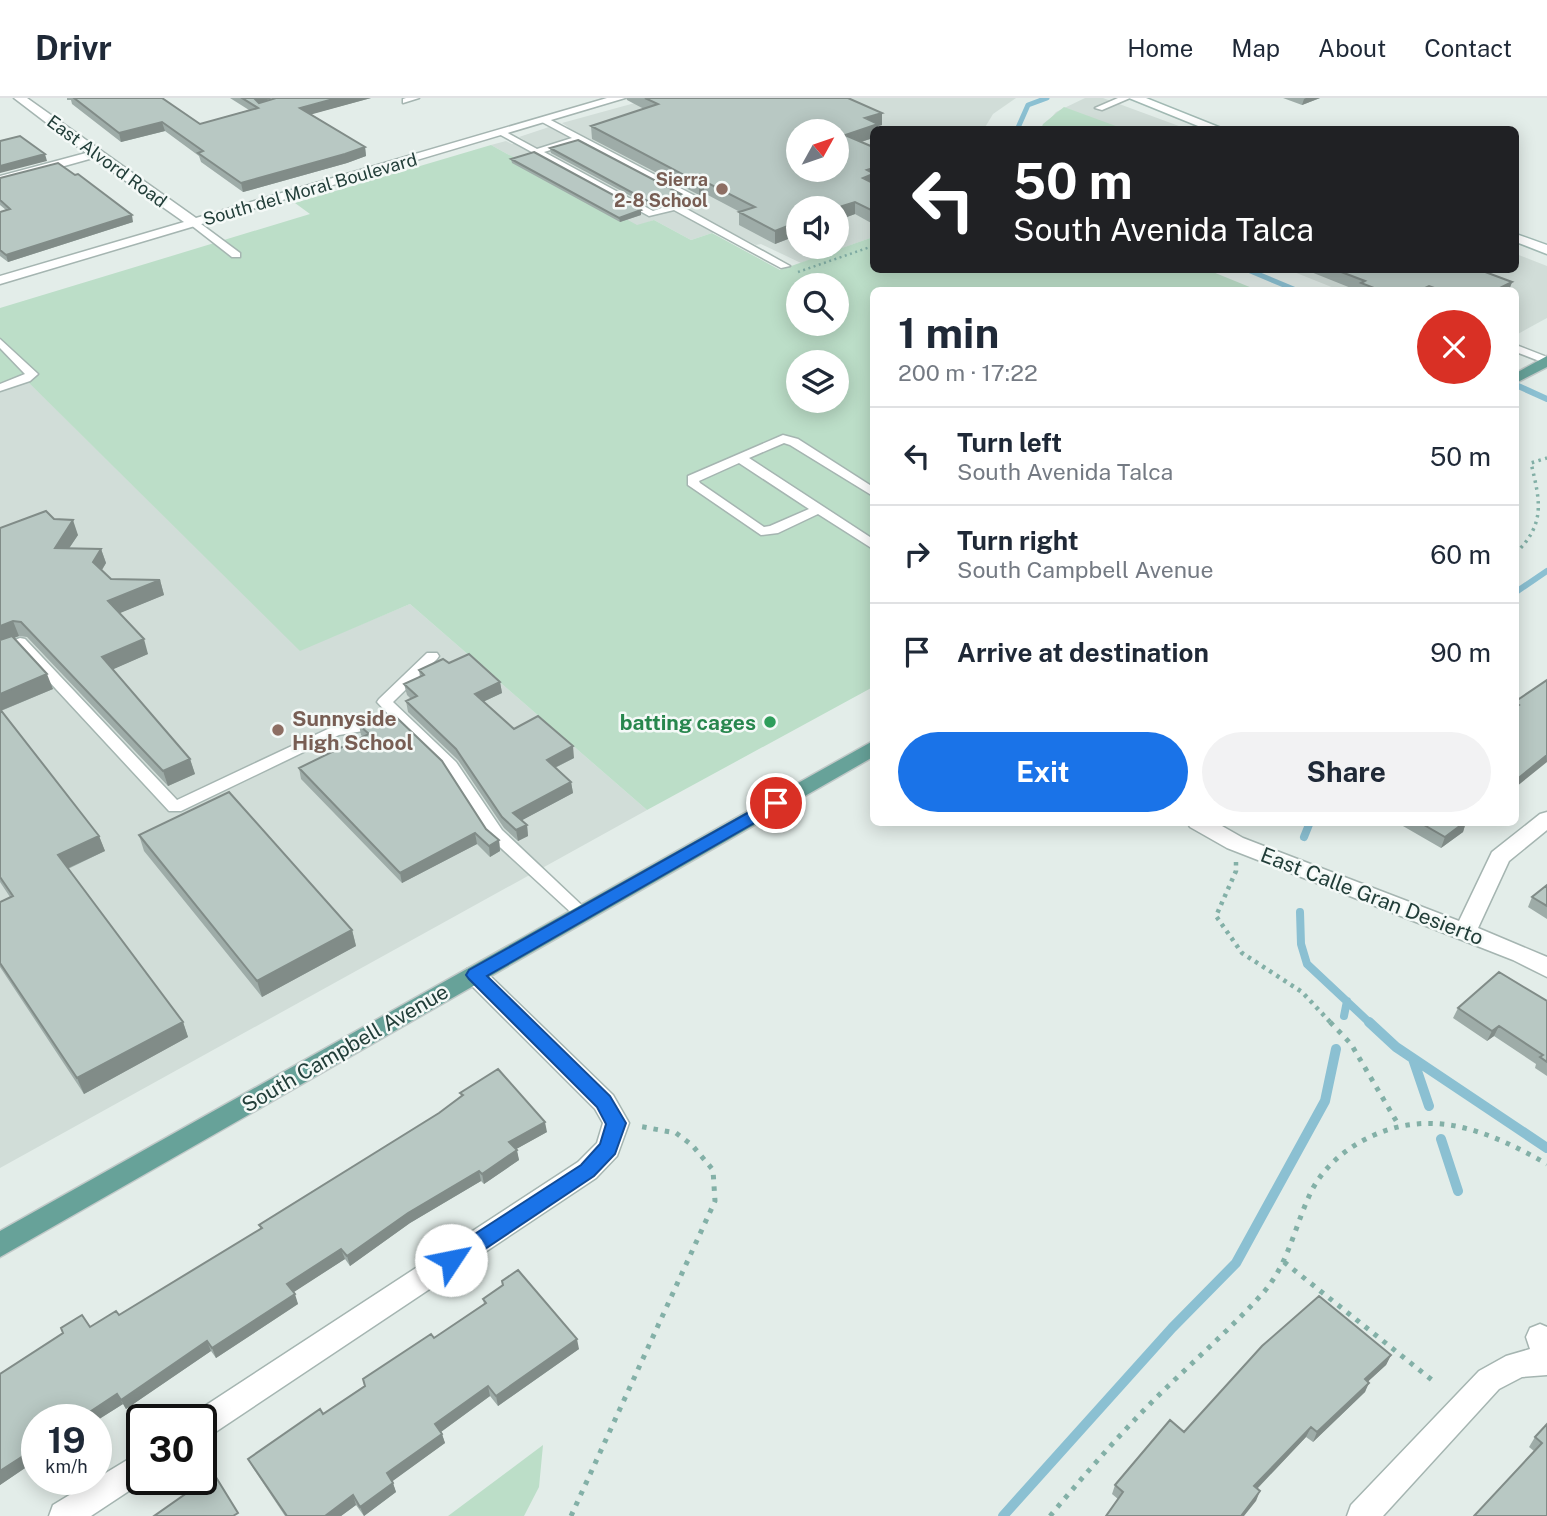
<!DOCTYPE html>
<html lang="en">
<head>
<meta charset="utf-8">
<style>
  body { margin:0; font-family:"Public Sans",sans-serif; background:#f2f2f3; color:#1f2937; height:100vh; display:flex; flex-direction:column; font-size:26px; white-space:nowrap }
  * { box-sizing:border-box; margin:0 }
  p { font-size:23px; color:#747a83 }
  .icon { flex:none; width:38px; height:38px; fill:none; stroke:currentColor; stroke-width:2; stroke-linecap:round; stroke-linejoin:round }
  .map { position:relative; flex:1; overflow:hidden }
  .panel { position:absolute; left:870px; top:189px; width:649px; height:539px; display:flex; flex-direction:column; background:#fff; border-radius:10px; box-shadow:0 4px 18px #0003 }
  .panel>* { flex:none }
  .guide { position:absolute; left:870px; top:28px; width:649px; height:147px; border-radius:10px; box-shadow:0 4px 18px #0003; background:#202124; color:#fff; overflow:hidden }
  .needle { width:46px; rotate:50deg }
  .fabs { position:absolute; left:786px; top:21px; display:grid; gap:14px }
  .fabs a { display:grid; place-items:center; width:63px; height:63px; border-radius:50%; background:#fff; box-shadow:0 4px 18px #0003; font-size:35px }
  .speed { position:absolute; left:21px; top:1306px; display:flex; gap:14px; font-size:35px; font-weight:700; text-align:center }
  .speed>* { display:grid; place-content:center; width:91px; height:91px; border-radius:50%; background:#fff; box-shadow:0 4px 18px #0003; line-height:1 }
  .speed small { font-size:18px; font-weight:400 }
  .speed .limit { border:4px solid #111; border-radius:10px; background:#fff; color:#111 }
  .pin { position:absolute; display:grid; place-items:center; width:60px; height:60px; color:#fff; margin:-30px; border:4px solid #fff; border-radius:50%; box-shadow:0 2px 7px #0007 }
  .me { position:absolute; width:77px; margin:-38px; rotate:56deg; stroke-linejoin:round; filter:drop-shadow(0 0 5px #0008) }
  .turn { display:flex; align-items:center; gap:24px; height:147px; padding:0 28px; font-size:32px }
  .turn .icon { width:91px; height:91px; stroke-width:2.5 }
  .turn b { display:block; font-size:49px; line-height:60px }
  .round { display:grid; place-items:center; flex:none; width:74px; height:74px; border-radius:37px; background:#f2f2f3 }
  .overview { display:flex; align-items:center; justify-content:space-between; height:119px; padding:0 28px }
  h1 { font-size:42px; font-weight:700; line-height:52px }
  .cta { display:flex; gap:14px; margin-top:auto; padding:14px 28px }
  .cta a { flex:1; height:80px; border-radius:42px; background:#1a73e8; color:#fff; font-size:28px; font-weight:700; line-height:80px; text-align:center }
  .cta a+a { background:#f2f2f3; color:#1f2937 }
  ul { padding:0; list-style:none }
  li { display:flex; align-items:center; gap:21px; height:98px; padding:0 28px; border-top:2px solid #e0e1e3 }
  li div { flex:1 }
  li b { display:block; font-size:26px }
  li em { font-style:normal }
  header { display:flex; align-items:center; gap:42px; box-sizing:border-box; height:98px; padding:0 35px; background:#fff; border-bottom:2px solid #e0e1e3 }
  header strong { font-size:33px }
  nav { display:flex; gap:38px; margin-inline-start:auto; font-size:24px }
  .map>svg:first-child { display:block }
</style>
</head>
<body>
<header>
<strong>Drivr</strong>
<nav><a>Home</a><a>Map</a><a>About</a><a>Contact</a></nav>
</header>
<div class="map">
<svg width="1547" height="1418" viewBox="0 0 1547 1418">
  <rect width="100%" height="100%" fill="#e3ede9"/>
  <path fill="#d1ddd8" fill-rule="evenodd" d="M653 0H1016L993 16 984 31 873 32V139L801 165 761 146 756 147 724 131 691 142 654 122 637 128 491 47 506 43 512 46 524 42 519 39 549 29 556 33 568 29 562 25ZM798 33H836V72H798ZM798 110H836V149H798Z
    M1085 0H1103L1187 31 1041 32 1056 14Z
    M1516 156 1547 168V220L1516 237V192H1339L1289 172H1516Z
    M0 256 300 552 410 506 647 712 0 1070Z"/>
  <path fill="#bcdec8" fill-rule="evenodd" d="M1064 9 1124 31H1041L1043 26Z
    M491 47 637 127 654 122 691 142 712 135 780 172 873 139V172H1208L1257 192H873V589L647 712 410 506 300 553 22 278 0 285V210L310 116 295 105ZM798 187H836V226H798ZM798 264H836V303H798Z
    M543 1347 539 1389 524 1418H448Z"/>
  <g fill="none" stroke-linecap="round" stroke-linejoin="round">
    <path stroke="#8bc0d2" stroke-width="5" d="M1017 32 1028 7 1047 0
      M1248 172 1296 192"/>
    <path stroke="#8bc0d2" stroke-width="6" d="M1516 287 1547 301
      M1516 494 1547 473"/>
    <path stroke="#8bc0d2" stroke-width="8" d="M1304 739 1310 724
      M1300 814 1301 846 1307 866 1371 926
      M1344 918 1347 903"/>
    <path stroke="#8bc0d2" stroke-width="10" d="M1369 924 1396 949 1547 1050
      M1413 961 1429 1008
      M1441 1041 1458 1093
      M1003 1418 1172 1230 1236 1165 1325 1003 1336 951"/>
    <defs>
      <path id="lane" d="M406 0H419L403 5V1Z
        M1118 0H1130L1102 12 1095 10Z
        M545 19 699 100V104L683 109 790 168 781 170 674 112 649 118 497 35 504 33 537 51 572 40 542 24 541 22ZM579 43 688 101 653 113 544 54Z
        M191 123H197L240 155V159H232L191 127Z
        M0 241 38 276 30 283 0 293V286L25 276 0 250Z
        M1516 247 1547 259V266L1516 254Z
        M783 337 798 341 873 389V398L790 347 784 345 749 360 873 441V451L818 416 778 435 761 437 688 387V378ZM739 365 809 411 770 428 764 429 700 385 699 383Z
        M20 540 25 541 177 702 330 630 391 619 377 604 379 601 427 555H437L439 558 437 561 393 604 456 664 502 732 590 815 588 819H576L490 740 446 672 399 627 339 637 181 713H169L18 550 0 557V548Z"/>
      <path id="street" d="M14 0H27L196 120 607 0H625L0 186V178L184 124 93 60 0 86V78L86 55Z
        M1547 714V732L1509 763 1478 830 1547 859V879L1513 862 1227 750 1190 729 1187 724H1215L1243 740 1459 823 1492 754 1540 716Z
        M475 868 483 871 613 997 629 1025 617 1058 596 1080 211 1337 201 1341V1321H189L191 1317 578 1064 597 1045 603 1025 595 1011 467 883 463 877 467 871Z
        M1540 1226 1547 1229V1277L1522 1279 1499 1291 1383 1418H1347L1351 1407 1479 1273 1506 1258 1530 1251 1526 1239 1530 1230Z
        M142 1353V1381H147L91 1418H49L53 1407Z"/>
      <path id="secondary" d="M1129 0H1146L1226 32H1208Z
        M1516 136 1547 147V156L1516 144Z"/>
      <path id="primary" d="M1547 258V269L1516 285V275Z
        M873 643V659L0 1159V1133Z"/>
    </defs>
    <use href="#lane" stroke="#a5b5b1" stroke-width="3"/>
    <use href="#street" stroke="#a5b5b1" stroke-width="3"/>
    <use href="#secondary" stroke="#a1b9b3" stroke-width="3"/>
    <use href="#primary" stroke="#c1c9c8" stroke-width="3"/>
    <path stroke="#83b0a7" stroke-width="2.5" stroke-dasharray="2 3.5" stroke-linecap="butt" d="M798 174 873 148"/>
    <path stroke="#83b0a7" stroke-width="3.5" stroke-dasharray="2.5 4.5" stroke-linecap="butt" d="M1516 455C1546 425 1540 403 1531 365L1547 360"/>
    <path stroke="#83b0a7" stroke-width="4.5" stroke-dasharray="3.5 5" stroke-linecap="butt" d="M1236 764V773L1216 818 1242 855 1302 894 1332 926"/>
    <path stroke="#83b0a7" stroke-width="5" stroke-dasharray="4.5 7" stroke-linecap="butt" d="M1330 924 1351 946 1398 1026
      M1284 1164 1432 1282
      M571 1418 715 1103 713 1072 692 1047 676 1035 638 1028
      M1050 1418C1081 1381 1112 1345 1145 1311 1184 1271 1226 1236 1263 1195 1290 1164 1295 1125 1313 1090 1324 1070 1342 1054 1362 1043 1428 1007 1487 1032 1547 1066"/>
    <use href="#lane" fill="#fff" fill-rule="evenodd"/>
    <use href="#street" fill="#fff" fill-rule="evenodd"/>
    <use href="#secondary" fill="#fff" fill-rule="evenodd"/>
    <use href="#primary" fill="#67a299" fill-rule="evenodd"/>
  </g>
  <path fill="#9eaca8" d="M67 0H162L200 26 249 12 230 0H272L262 4 276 0H371L311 16 365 49 366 58 347 65 243 94 201 64 199 58 165 33 121 44 72 6 71 2H67Z
    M626 0H848L882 15V27L878 28V32H873V40L861 44 873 49V126L855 116 775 146 739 127V114H740L704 95 699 97 592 41 591 28 644 11 627 2Z
    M1283 0H1320L1302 7Z
    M550 50 681 96V100L653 110 551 55Z
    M511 61 641 112V117L620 124 512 65Z
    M0 80 133 124 8 164 0 158V114L6 112 0 107Z
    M1306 172H1480L1512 184 1509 192H1356Z
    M54 421 78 437 69 450 101 451 106 465 102 472 111 481 160 482 164 497 119 515 148 556 113 571 190 661 195 676 168 688 27 539 19 538 13 540 53 591 1 613 99 738 105 753 68 771 183 924 188 939 84 996 0 869V804L10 799 0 784V430Z
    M449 565 500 584 502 595 483 604 514 631 574 660 555 670 571 684 573 695 522 722 527 727 528 738 518 743 504 730 458 662 408 614 406 603 411 601 407 597 404 586 420 579 419 572Z
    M359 627 486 731 499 742 500 753 490 759 477 746 402 785 301 681 299 670 363 639 361 637Z
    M1396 724H1466L1463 734 1441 750Z
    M139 737 352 832 356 848 262 899 144 753Z
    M1547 787V821L1528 809 1532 799Z
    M1547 903V978L1535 970 1536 966 1494 938 1487 943 1453 920 1458 910Z
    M460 995 547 1034 516 1051 519 1062 484 1086 481 1083 410 1125 350 1168 345 1161 293 1194 298 1206 216 1260 211 1253 126 1311 123 1306 96 1323V1321L0 1387V1276L90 1229 119 1217 261 1131 259 1127 439 1015 461 998Z
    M483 1201 579 1251 498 1308 490 1298 441 1334 445 1345 392 1383 396 1394 364 1418 356 1407 341 1418H285L253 1370 248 1361 323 1316 484 1206Z
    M1391 1257 1386 1267 1368 1283 1365 1294 1313 1344 1306 1339 1257 1391 1256 1403 1118 1401 1112 1396 1115 1387Z
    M1547 1326V1418L1534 1353 1529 1349 1535 1339Z"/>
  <path fill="#818c88" d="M252 0H272L254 7Z
    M337 0H371L302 19 300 10Z
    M1306 0H1320L1302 7 1304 1Z
    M882 15V27L878 28V32H873V40L845 49V37L865 20Z
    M162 24 165 33 121 44 119 35Z
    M365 49 366 58 347 65 243 94 241 85Z
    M45 56 47 63 0 75V68Z
    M873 70V89L863 80 867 72Z
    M704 83V95L699 97V85Z
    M681 96V100L653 110V106Z
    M855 104V116L836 123V110Z
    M641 112V117L620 124 619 120Z
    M132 117 133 124 8 164 6 157Z
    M798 124V137L775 146V133Z
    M1512 184 1509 192H1496Z
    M73 422 78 437 60 464 55 450Z
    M101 451 106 465 98 478 93 464Z
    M160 482 164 497 113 518 108 503Z
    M13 523 19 538 0 546V528Z
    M144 541 148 556 107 574 102 559Z
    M47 576 53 591 0 613V596Z
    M500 584 502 595 476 607 475 596Z
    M573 648 574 660 548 673 547 662Z
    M1547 657V664L1516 689V682Z
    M190 661 195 676 168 688 163 673Z
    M571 684 573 695 515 726 513 715Z
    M1465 724H1466L1463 734 1441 750 1445 739Z
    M527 727 528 738 518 743 516 732Z
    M475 735 477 746 402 785 400 775Z
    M99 738 105 753 64 772 58 757Z
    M499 742 500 753 490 759 489 748Z
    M352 832 356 848 262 899 257 883Z
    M183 924 188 939 84 996 77 980Z
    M1499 928 1494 938 1487 943 1492 933Z
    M545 1024 547 1034 511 1054 509 1044Z
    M517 1052 519 1062 484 1086 482 1076Z
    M479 1073 481 1083 410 1125 350 1168 347 1158 408 1115Z
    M341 1151 345 1161 291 1196 287 1186Z
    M295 1196 298 1206 216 1260 212 1250Z
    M577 1241 579 1251 498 1308 496 1298Z
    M207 1243 211 1253 126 1311 121 1302Z
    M1391 1257 1386 1267 1360 1291 1365 1281Z
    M1369 1285 1365 1294 1313 1344 1317 1334Z
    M488 1288 490 1298 438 1336 435 1326Z
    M117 1296 123 1306 96 1323V1321H79Z
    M1311 1329 1306 1339 1250 1398 1254 1388Z
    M442 1336 445 1345 390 1385 387 1375Z
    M37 1349V1362L0 1387V1373Z
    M393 1385 396 1394 364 1418 360 1409Z
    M1260 1393 1256 1403 1244 1418H1241Z
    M353 1397 356 1407 341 1418H325Z"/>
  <path fill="#b8c8c3" stroke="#818c88" stroke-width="2" fill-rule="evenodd" d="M74 0H162L200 26 258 10 242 0H254L259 5 276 0H337L300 10 365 49 345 56 241 85 198 55 203 53 162 24 119 35Z
    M645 0H848L882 15 865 20 878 26 845 37 873 49V70L867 72 873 75V76L863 80 873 85V113L855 104 836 110H798V124L775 133 739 114 755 109 704 83 699 85 591 28 658 6ZM798 33H836V72H798Z
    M20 38 45 56 0 68V43Z
    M578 42 681 96 653 106 550 50Z
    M534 54 641 112 619 120 511 61Z
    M58 65 75 77 78 76 132 117 6 157 0 152V114L10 111 0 102V80Z
    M1336 172H1480L1512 184 1496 192H1440L1429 188 1421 192H1379L1361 185 1365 183Z
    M46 413 54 421 73 422 55 450 101 451 93 464 111 481 160 482 108 503 144 541 102 559 190 661 163 673 21 524 13 523 0 528V430Z
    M12 538 47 576 0 596V542Z
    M469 556 500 584 475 596 514 631 538 618 573 648 547 662 571 684 513 715 527 727 516 732 502 719 456 651 406 603 417 598 404 586 424 577 419 572 443 561 449 565Z
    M1547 582V657L1516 682V609L1519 607 1516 605V603Z
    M0 611 99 738 58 757 183 924 77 980 0 865V804L13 798 0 779Z
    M396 619 442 663 486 731 499 742 489 748 475 735 400 775 299 670 369 636 359 627Z
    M229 694 352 832 257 883 139 737Z
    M1419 724H1465L1445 739Z
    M1547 787V808L1532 799Z
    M1499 874 1547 903V964L1540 959 1543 957 1499 928 1492 933 1458 910Z
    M498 971 545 1024 509 1044 517 1052 482 1076 479 1073 408 1115 347 1158 341 1151 287 1186 295 1196 212 1250 207 1243 121 1302 117 1296 79 1321H37V1349L0 1373V1276L63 1235 61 1230 82 1217 90 1229 116 1213 119 1217 262 1130 259 1127 439 1015 463 997 460 995Z
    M518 1172 577 1241 496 1298 488 1288 435 1326 442 1336 387 1375 393 1385 360 1409 353 1397 325 1418H287L248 1361 320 1311 323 1316 365 1288 363 1281 431 1236 434 1240 486 1205 483 1201 503 1187 502 1183Z
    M1319 1198 1391 1257 1365 1281 1369 1285 1317 1334 1311 1329 1254 1388 1260 1393 1241 1418H1106L1123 1394 1115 1387 1170 1322 1184 1334 1262 1248Z
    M1547 1326V1418H1474L1542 1345 1535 1339Z
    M214 1376 238 1415 233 1418H154Z"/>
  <path fill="#1a73e8" stroke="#114b97" stroke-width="2" d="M776 699 782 701 784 705 782 709 487 878 610 998 626 1025 615 1056 594 1078 458 1169 451 1171 444 1169 441 1162 444 1156 581 1067 600 1046 606 1026 597 1009 469 881 466 877 469 872Z"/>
  <g fill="#8d6e63" stroke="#f4f9f7" stroke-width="2.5">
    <circle cx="722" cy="91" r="7"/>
    <circle cx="278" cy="632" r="7"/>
  </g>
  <circle fill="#2e9e5b" stroke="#f4f9f7" stroke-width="2.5" cx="770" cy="624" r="7"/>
  <g text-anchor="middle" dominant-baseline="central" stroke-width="5" stroke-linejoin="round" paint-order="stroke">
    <g font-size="18" fill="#223e39" stroke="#f4f9f7">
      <text transform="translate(107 63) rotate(36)">East Alvord Road</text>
      <text transform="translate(310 91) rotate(-16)">South del Moral Boulevard</text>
    </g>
    <g font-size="18" font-weight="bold" fill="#785e54" stroke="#f4f9f7" text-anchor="end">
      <text x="708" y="81">Sierra<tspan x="708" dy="21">2-8 School</tspan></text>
    </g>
    <g font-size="21" font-weight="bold" fill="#785e54" stroke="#f4f9f7" text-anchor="start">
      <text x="292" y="620">Sunnyside<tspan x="292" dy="24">High School</tspan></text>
    </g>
    <g font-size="21" font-weight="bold" fill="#27864d" stroke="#f4f9f7" text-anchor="end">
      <text x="756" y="624">batting cages</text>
    </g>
    <g font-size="21" fill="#223e39" stroke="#f4f9f7">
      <text transform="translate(1372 798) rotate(21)">East Calle Gran Desierto</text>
      <text transform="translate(345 950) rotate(-30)">South Campbell Avenue</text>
    </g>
  </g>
</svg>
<div class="fabs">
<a><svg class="needle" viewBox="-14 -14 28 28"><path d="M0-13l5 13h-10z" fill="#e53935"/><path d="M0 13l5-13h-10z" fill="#747a83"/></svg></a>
<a><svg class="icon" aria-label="sound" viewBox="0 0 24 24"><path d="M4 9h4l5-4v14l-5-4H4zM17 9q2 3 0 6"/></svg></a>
<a><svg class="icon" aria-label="search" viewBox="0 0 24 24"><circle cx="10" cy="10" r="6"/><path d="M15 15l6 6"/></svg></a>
<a><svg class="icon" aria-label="layers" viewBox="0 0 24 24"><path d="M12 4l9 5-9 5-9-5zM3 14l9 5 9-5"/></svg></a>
</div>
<div class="speed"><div>19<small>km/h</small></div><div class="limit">30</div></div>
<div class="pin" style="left:776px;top:705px;background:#d93025"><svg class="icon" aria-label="arrive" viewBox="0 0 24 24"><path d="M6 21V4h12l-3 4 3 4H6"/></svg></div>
<svg class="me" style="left:451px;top:1162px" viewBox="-20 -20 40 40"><circle r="19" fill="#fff"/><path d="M0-13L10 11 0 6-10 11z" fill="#1a73e8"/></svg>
<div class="guide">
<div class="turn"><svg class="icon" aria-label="left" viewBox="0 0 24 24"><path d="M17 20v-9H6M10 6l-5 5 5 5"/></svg><div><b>50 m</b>South Avenida Talca</div></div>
</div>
<section class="panel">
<div class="overview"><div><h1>1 min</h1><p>200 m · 17:22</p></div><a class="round" style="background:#d93025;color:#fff"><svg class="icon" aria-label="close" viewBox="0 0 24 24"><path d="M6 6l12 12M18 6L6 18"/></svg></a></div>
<ul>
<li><svg class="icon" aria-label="left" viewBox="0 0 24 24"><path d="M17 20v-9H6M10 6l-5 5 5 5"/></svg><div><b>Turn left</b><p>South Avenida Talca</p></div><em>50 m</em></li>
<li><svg class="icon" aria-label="right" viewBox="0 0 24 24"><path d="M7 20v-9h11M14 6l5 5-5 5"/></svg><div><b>Turn right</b><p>South Campbell Avenue</p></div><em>60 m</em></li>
<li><svg class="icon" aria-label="arrive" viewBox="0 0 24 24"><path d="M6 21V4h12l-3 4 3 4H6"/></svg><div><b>Arrive at destination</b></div><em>90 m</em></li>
</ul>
<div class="cta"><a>Exit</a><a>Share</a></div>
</section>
</div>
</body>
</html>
